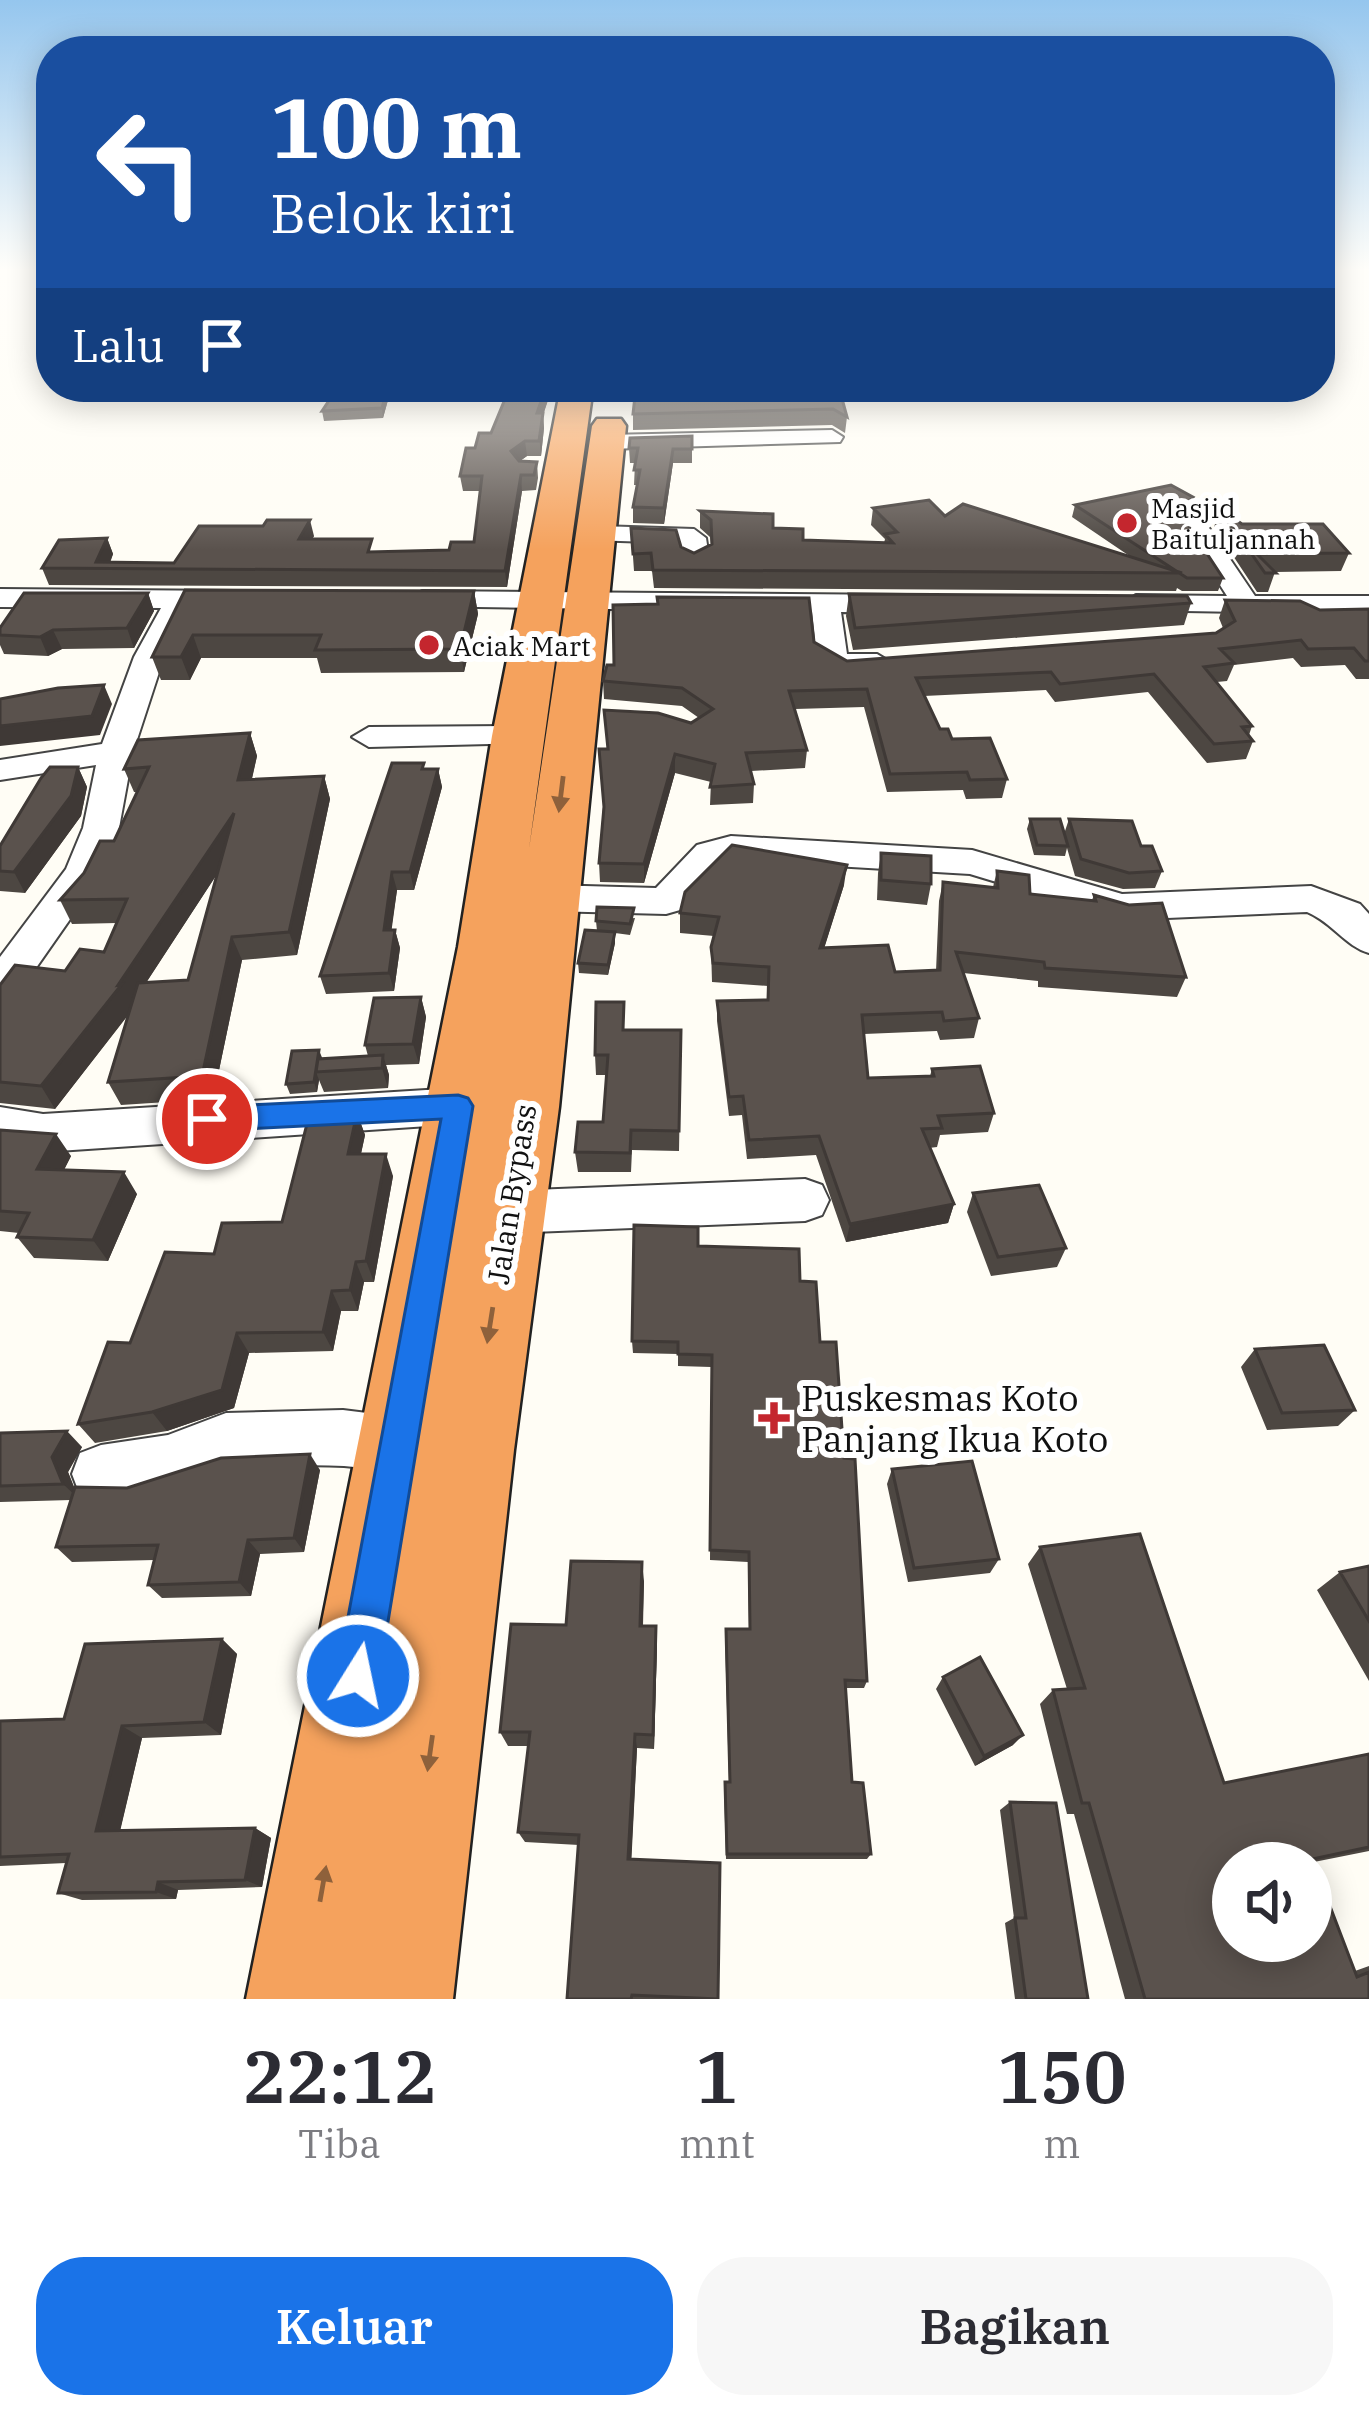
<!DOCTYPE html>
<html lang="id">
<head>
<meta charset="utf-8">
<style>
  body { margin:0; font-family:"IBM Plex Serif",serif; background:#f7f7f7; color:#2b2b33; height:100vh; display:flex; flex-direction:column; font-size:45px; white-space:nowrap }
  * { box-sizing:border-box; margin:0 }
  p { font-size:39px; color:#7c7c81 }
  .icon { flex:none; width:66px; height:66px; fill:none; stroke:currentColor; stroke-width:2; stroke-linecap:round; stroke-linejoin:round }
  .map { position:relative; height:1999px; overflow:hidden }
  .drawer { display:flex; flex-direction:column; background:#fff; flex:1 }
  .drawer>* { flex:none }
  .top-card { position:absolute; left:36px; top:36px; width:1299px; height:366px; border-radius:48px; box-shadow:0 6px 30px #0003; background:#1a4fa0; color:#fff; overflow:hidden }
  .fabs { position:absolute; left:1212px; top:1842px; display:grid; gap:24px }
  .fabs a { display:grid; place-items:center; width:120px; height:120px; border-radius:50%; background:#fff; box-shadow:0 6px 30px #0003; font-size:60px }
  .pin { position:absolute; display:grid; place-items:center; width:102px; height:102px; color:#fff; margin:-51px; border:6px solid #fff; border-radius:50%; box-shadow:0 3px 12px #0007 }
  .me { position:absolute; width:132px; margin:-66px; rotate:10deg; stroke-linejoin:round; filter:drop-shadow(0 0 9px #0008) }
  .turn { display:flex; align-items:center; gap:42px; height:252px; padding:0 36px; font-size:54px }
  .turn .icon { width:156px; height:156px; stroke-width:2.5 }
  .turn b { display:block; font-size:84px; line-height:102px }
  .then { display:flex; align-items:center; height:114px; padding:0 36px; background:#0003; gap:24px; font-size:45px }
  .eta { display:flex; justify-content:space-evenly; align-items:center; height:204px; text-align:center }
  .eta b { font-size:72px; font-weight:600; line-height:84px }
  .button { display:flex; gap:24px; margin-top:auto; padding:24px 36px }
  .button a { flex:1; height:138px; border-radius:48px; background:#1a73e8; color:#fff; font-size:48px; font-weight:600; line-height:138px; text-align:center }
  .button a+a { background:#f7f7f7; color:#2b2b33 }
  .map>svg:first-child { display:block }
</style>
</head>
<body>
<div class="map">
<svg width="1369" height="1999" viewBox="0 0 1369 1999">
  <rect width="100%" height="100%" fill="#fffdf5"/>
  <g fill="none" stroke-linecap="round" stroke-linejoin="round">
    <defs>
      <path id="minor" d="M368 387H585L587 389 576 395H377L369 394Z
        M832 430 843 437 840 442 607 449 595 442 607 435Z
        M1192 513 1201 516 1255 596H1369V614L1126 610 1122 604 1136 595 1227 596 1179 521Z
        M599 526 694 529 706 538 709 558 695 566 685 564 680 543 590 540 586 534Z
        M0 589 234 591 248 600 234 609 190 608 164 657 133 752 119 828 103 872 15 998 0 1002V957L66 869 83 828 96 765 0 780V760L102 744 134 657 161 608 0 607Z
        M422 591 906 595 920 604 906 613 841 612 847 654H877L892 663C875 681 834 678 817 659L812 612 412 606 408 600Z
        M517 726 529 729 534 736 529 743 369 747 352 737 369 727Z
        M731 836 972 850 1122 894 1311 886 1360 904 1369 914V953C1345 946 1333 923 1307 912L1121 920 970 874 731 860 723 862 680 910 666 914 549 911 535 907 530 898 535 889 549 885 656 888 697 845Z
        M458 1088 474 1093 481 1106 474 1119 458 1124 43 1152 0 1145V1107L43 1114Z
        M805 1179 822 1185 829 1200 822 1215 805 1221 508 1233 491 1227 483 1212 491 1197 508 1191Z
        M343 1410 415 1419 435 1427 444 1447 435 1467C405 1480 376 1468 344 1466 308 1464 268 1466 232 1469 181 1474 139 1519 80 1495L72 1474 80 1453 101 1445 168 1435 226 1413Z"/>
      <path id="highway" d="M561 387H593L529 849 592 426 597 419H621L626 426 559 1107 514 1450 453 1999H246L458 947 492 736Z"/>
    </defs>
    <use href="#minor" stroke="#444" stroke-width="4"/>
    <use href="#highway" stroke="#222" stroke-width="5"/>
    <use href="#minor" fill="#fff" fill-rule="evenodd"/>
    <use href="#highway" fill="#f5a25d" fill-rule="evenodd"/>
  </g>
  <path fill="#4d4742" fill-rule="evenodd" d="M367 389 387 390 388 400 383 418 324 421 322 411Z
    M714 395H841L847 417 845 433 832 425 633 430V414Z
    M548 400 543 415 544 428 541 456H527L520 461 537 462 538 478 536 490 522 491 507 587 49 585 42 568 107 538 113 554 110 563H174L314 536 312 539 375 552 449 550 474 542 480 491H463L460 476 475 448 491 433Z
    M692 436V463H673L664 524 633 523V507L637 485H634L635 463H630L629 448Z
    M1193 497 1189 510 1183 516 1223 578 1218 591H1182L1177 588 1176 591 654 588 652 571H634L631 528 694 553 711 545 710 537 700 528V511L773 528 803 540 884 543 885 539 871 525 873 508 945 516 1131 557 1072 517 1075 505Z
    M1220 509 1242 524 1349 553 1341 571 1275 572 1268 592H1257L1214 527Z
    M185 590 474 591 478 614 464 672 321 673 317 658H201L190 680H161L152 657Z
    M148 593 154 611 134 648 62 649 48 656 4 654 0 645V628Z
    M849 594 1191 603 1184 625 853 650 846 616Z
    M1225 600 1320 610 1369 609V679H1356L1345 665 1301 667 1293 658 1234 665 1227 681 1217 682 1252 726 1249 735 1253 741 1246 759 1207 763 1148 692 1055 702 1046 690 924 696 940 729 1007 779 1002 798 966 799 963 790 887 792 864 707 795 709 807 750 805 768 751 771 754 784 753 803 710 805 711 782 675 773 644 883 600 882 599 863 607 749 691 723 699 718 682 706 604 699 603 681 814 642 847 661 1216 633 1223 628 1219 618Z
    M250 733 257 756 252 779 324 776 330 799 297 955 242 960 213 1099 121 1105 108 1082 129 1014 55 1109 0 1103V985L65 971 104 952 117 923 72 924 60 900 114 841 137 792H134L124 769ZM217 874 188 980 146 983Z
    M78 767 87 787 81 816 25 893 0 891V846Z
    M425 769H438L442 787 414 890H397L391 930H395L400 948 394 991 326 994 320 976Z
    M1030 819 1064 834 1069 819 1141 846 1162 871 1155 888 1123 889 1075 876 1067 848 1065 856 1034 855 1027 829Z
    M881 853 931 884 927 905 877 900 878 873Z
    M997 871 1030 894 1092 900 1094 895 1186 977 1177 997 1038 987V981L963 973 979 1018 974 1038 940 1040 937 1031 864 1034 868 1078 930 1076 932 1069 994 1113 988 1132 940 1135 937 1147 929 1148 954 1204 948 1223 846 1242 816 1155 747 1159 742 1115 729 1116 717 1021V1001L767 1000 768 986 712 982 711 947 714 936 680 933V913L844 885 824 948 895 972 936 971 939 901 943 882 993 887Z
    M635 918 630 935 615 933V943L608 975 579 973 578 963 597 931 596 921Z
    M421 997 426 1017 419 1064 386 1065 389 1075 388 1088 324 1092 319 1080 317 1092 290 1094 286 1084 322 1059 368 1056 365 1045Z
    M625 1030H681L679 1151 632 1150 631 1172H578L575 1152 603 1122 606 1075H596L595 1055Z
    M357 1113 365 1135 361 1154 393 1176 374 1282H364L358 1311H341L333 1351 249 1353 234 1408 167 1431 95 1443 78 1424 130 1343 214 1254 282 1222Z
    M0 1130 71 1156 64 1170 137 1194 108 1261 34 1258 17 1237 19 1233 0 1231Z
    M973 1193 1066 1248 1057 1267 991 1276 967 1212Z
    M698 1246 800 1281 820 1342 844 1458 867 1681 864 1688H845L852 1782 871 1854 867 1859H726L724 1788 725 1782H729L725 1638 726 1629H749L748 1562 710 1560 711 1367 678 1366V1354L633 1353 632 1341Z
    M1255 1349 1355 1410 1338 1426 1267 1430 1241 1367Z
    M0 1433 82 1447 68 1472 74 1488H127L320 1470 304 1552 260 1554 251 1596 162 1598 148 1585 154 1560 72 1562 56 1547 71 1500 0 1502Z
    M892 1469 999 1559 990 1573 908 1582 887 1484Z
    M1040 1547 1224 1783 1369 1754V1851L1314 1862 1355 1971 1369 1966V1999H1125L1074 1814H1067L1040 1704 1053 1690 1067 1689 1028 1564Z
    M1369 1566V1681L1317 1590 1340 1572Z
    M644 1581 643 1626H656L657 1644 654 1749 637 1748 631 1859 718 1999H567L579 1845 525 1842 518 1832 528 1746H508L500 1732 566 1625Z
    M222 1639 237 1654 221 1735 142 1738 120 1830 255 1828 271 1838 262 1887 178 1890 176 1899 82 1900 58 1893 66 1863 0 1866V1721L64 1719Z
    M943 1677 1013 1745 975 1766 936 1689Z
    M1010 1802 1088 1999H1015L1005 1923 1014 1918 1000 1810Z"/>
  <path fill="#3f3936" d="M547 387 548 400 543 415 544 428 541 456 537 413Z
    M387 390 388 400 383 418 382 408Z
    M525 441 527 456 513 466 511 451Z
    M673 449V463L664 524V508Z
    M521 475 522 491 507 587 505 571Z
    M1193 497 1189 510 1175 523 1179 511Z
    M310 520 314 536 303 556 299 539Z
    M107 538 113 554 107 569 96 562Z
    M474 591 478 614 464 672 460 649Z
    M148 593 154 611 134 648 127 628Z
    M53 630 62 649 48 656 40 637Z
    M193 635 201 658 190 680 181 657Z
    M104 685 112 704 100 735 0 746V726Z
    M250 733 257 756 246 803 238 780Z
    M675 754V773L644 883V864Z
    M78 767 87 787 81 816 25 893 14 872Z
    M438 769 442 787 414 890 410 872Z
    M324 776 330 799 297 955 289 932Z
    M234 813 242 836 132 1004 134 1007 55 1109 41 1086 118 985Z
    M847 865 844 885 818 968 820 948Z
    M392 872 397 890 389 949 384 930Z
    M395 930 400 948 394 991 389 973Z
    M615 932V943L608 975V965Z
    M232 937 242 960 213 1099 202 1076Z
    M421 997 426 1017 419 1064 413 1044Z
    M319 1050 323 1060 316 1072 319 1080 317 1092 314 1082Z
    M383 1055 389 1075 388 1088 382 1068Z
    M357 1113 365 1135 356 1176 348 1154Z
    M56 1134 71 1156 53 1191 37 1169Z
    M386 1154 393 1176 374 1282 366 1261Z
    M124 1172 137 1194 108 1261 93 1240Z
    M954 1204 948 1223 846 1242 850 1224Z
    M356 1262 364 1282 358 1311 350 1290Z
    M332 1291 341 1311 333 1351 323 1332Z
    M237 1333 249 1353 234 1408 167 1431 152 1412Z
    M67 1431 82 1447 68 1472 79 1499 63 1484 52 1457Z
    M310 1454 320 1470 304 1552 294 1538Z
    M248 1540 260 1554 251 1596 239 1582Z
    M642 1562 644 1581 642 1643 640 1626Z
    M656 1626 657 1644 654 1749 653 1735Z
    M222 1639 237 1654 221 1735 204 1722Z
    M122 1726 142 1738 118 1840 96 1831Z
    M635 1734 637 1748 631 1868 628 1859Z
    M1023 1735 1013 1745 975 1766 984 1756Z
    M255 1828 271 1838 262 1887 245 1880Z
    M158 1882 178 1890 176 1899 156 1892Z"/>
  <path fill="#5a524d" stroke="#3f3936" stroke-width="3" fill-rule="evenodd" d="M338 387H366L387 390 382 408 322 411Z
    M510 387H546L537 413H543L539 441H525L511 451 519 461 537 462 534 475H521L505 571 42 568 59 540 107 538 96 562 174 563 199 526H263L267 520H310L299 539H372L368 552 449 550 451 542H474L482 476H460L466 448H475L479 433H491Z
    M636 387H714V395H841L847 417 833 409 633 414Z
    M692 436V449H673L664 508 633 507 640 470H634L638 448H629L630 438Z
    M1171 485 1193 497 1179 511 1223 578H1187L1075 505Z
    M929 500 945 516 963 504 1182 573 653 570 651 553 633 554 631 528 676 530 681 547 694 553 712 544 711 520 700 511 773 514V528L803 529V540L893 543 885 534 897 532 873 508Z
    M1220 509 1242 524H1323L1349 553 1257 554 1276 573H1265Z
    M185 590 474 591 460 649 315 650 321 635H193L181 657H152Z
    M24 593H148L127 628 53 630 40 637 0 635V628Z
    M849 594 1187 596 1191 603 855 628Z
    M657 597 809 598 814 642 847 661 1216 633 1235 621 1225 600 1300 601 1320 610 1369 609V661H1365L1354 648 1308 649 1301 640 1220 649 1234 663 1204 667 1252 726 1242 727 1253 741 1214 744 1154 674 1060 684 1051 672 916 678 940 729H948L952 739 990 738 1007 779 970 780 967 772 890 774 867 689 789 691 807 750 746 753 754 784 710 787 715 764 675 754 644 864 599 863 604 807 599 749H608L604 710 658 713 691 723 713 709 682 688 603 681 607 665H614L613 605 658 604Z
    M104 685 92 716 0 726V699L58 688Z
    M250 733 238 780 324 776 289 932 232 937 202 1076 108 1082 138 983 188 980 234 813 118 985 122 984 41 1086 0 1082V985L15 965 65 971 80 949 104 952 127 899 60 900 84 873 100 841H114L149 767 124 769 138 740Z
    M392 763H424L422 769H438L410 872H392L384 930H395L389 973 320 976Z
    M50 767H78L71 796 14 872 0 871V846L41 778Z
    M1030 819H1060L1068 846 1037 845Z
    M1069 819 1132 821 1141 846H1152L1162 871 1129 873 1081 859Z
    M732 845 847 865 820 948 888 945 895 972 940 970 943 882 998 888 997 871 1029 875 1030 894 1096 901 1094 895 1129 905 1162 903 1186 977 1045 968 1044 962 956 952 979 1018 944 1021 942 1012 862 1015 868 1078 934 1076 932 1069 980 1066 994 1113 938 1116 942 1128 922 1129 954 1204 850 1224 819 1136 749 1140 743 1096 729 1097 717 1001 768 1000 769 967 713 963 711 947 719 917 680 913 685 892Z
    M881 853 931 856V884L881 880Z
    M597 907 634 908 630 924 596 921Z
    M585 930 615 932 608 965 578 963Z
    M421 997 413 1044 365 1045 374 998Z
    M596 1002H624L623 1030H681L679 1131 631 1130 630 1153 575 1152 578 1122H603L608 1055H595Z
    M319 1050 314 1082 286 1084 292 1051Z
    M383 1055 382 1068 316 1072 318 1059Z
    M357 1113 348 1154H386L366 1261 356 1262 350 1290 332 1291 323 1332 237 1333 222 1390 152 1412 78 1424 108 1342 130 1343 165 1252 214 1254 222 1223 282 1222 309 1116Z
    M0 1130 56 1134 37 1169 124 1172 93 1240 17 1237 29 1213 0 1211Z
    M1039 1185 1066 1248 998 1257 973 1193Z
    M634 1225 698 1227V1246L799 1249 800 1281 816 1282 820 1342H836L844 1458 855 1459 867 1681 845 1680 852 1782 863 1783 871 1854H727L725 1782H730L726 1629H750L749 1552 710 1550 712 1355 678 1354V1342L632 1341Z
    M1324 1345 1355 1410 1282 1413 1255 1349Z
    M67 1431 52 1457 63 1484 0 1486V1433Z
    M310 1454 294 1538 248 1540 239 1582 148 1585 158 1545 56 1547 75 1487 127 1488 221 1458Z
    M972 1461 999 1559 914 1568 892 1469Z
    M1140 1534 1224 1783 1369 1754V1847L1312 1859 1357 1977 1369 1972V1999H1145L1089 1803H1082L1053 1690 1085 1688 1040 1547ZM1233 1863H1311V1941H1233Z
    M571 1561 642 1562 640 1626H656L653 1735 635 1734 628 1859 720 1863 718 1999 632 1995 631 1999H567L579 1835 518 1832 530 1732H500L511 1624 566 1625Z
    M1369 1566V1621L1340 1572Z
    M222 1639 204 1722 122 1726 96 1831 255 1828 245 1880 158 1882 156 1892 58 1893 69 1854 0 1857V1721L64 1719 85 1644Z
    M980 1657 1023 1735 984 1756 943 1677Z
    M1010 1802 1056 1803 1088 1999H1026L1015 1918H1026Z"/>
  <defs><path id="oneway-solid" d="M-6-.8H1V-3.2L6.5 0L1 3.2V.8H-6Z" transform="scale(3)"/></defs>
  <g fill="#8e613b">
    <use href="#oneway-solid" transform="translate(561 794) rotate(97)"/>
    <use href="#oneway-solid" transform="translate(490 1325) rotate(99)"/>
    <use href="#oneway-solid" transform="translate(430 1753) rotate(98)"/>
    <use href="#oneway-solid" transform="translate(323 1884) rotate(-80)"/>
  </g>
  <linearGradient id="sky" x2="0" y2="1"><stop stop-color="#95c6ee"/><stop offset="0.49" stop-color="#fffefa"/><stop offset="1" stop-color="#fffefa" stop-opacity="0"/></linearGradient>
  <rect width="1369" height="550" fill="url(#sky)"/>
  <path fill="#1a73e8" stroke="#114b97" stroke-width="3" d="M458 1095 468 1098 473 1106 379 1676 373 1691 358 1697 343 1691 337 1676 441 1119 207 1131 197 1128 192 1119 197 1111 207 1107Z"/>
  <g fill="#c4262e" stroke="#fff" stroke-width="4.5">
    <circle cx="1127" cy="523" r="12"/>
    <circle cx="429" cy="645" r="12"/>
    <path d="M768 1400h12v12h12v12h-12v12h-12v-12h-12v-12h12z"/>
  </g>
  <g text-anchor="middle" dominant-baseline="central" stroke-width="12" stroke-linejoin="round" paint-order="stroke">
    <g font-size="27" fill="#111" stroke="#fff" text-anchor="start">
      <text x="1151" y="507">Masjid<tspan x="1151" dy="31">Baituljannah</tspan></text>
      <text x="453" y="645">Aciak Mart</text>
    </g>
    <g font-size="30" fill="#111" stroke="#fff">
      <text transform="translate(511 1194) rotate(-81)">Jalan Bypass</text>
    </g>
    <g font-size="36" fill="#111" stroke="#fff" text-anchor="start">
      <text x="801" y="1397">Puskesmas Koto<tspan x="801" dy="41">Panjang Ikua Koto</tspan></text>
    </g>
  </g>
</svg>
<div class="fabs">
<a><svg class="icon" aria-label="sound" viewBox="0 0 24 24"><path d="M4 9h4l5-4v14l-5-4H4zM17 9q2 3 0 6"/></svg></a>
</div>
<div class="pin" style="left:207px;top:1119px;background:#d93025"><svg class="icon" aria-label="arrive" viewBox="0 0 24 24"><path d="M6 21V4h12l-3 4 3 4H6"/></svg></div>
<svg class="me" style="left:358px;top:1676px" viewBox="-20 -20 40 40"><circle r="17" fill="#1a73e8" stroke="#fff" stroke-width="3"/><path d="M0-11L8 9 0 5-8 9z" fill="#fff"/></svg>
<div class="top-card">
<div class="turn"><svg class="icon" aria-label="left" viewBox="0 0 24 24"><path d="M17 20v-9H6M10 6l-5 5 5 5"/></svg><div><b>100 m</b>Belok kiri</div></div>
<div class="then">Lalu<svg class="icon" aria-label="arrive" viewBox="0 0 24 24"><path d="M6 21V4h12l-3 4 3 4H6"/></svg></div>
</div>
</div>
<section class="drawer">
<div class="eta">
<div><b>22:12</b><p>Tiba</p></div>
<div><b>1</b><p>mnt</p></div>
<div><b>150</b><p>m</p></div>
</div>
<div class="button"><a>Keluar</a><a>Bagikan</a></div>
</section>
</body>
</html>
